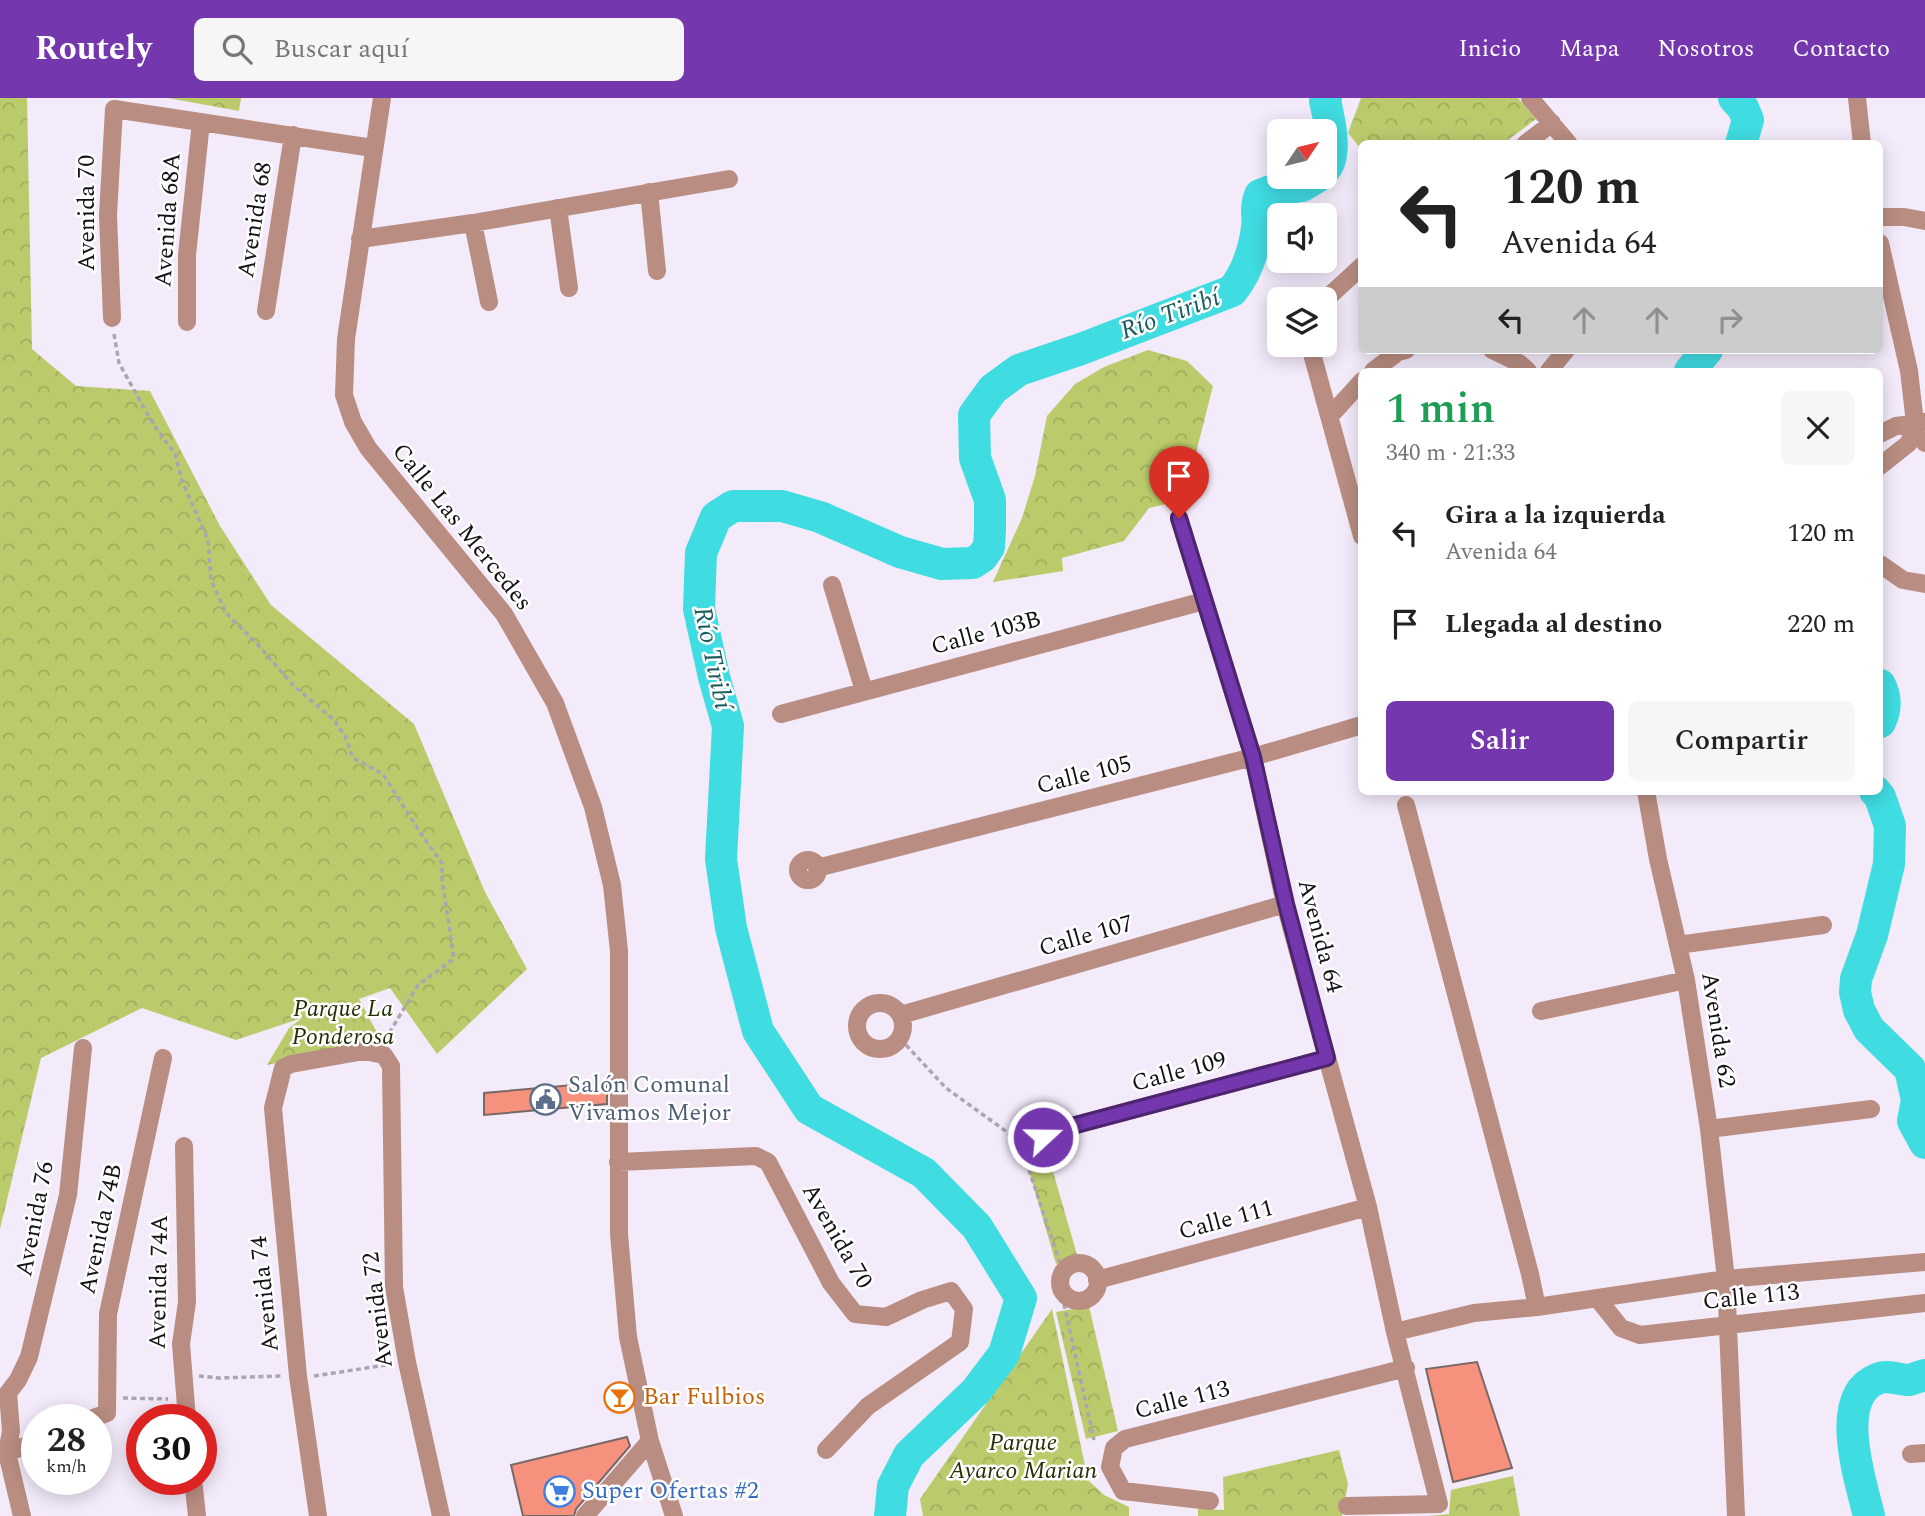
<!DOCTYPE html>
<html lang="es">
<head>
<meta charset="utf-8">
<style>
  body { margin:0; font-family:Spectral,serif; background:#f6f6f6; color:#222; height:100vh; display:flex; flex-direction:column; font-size:26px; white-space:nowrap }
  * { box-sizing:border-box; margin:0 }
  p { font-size:23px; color:#767676 }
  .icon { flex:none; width:38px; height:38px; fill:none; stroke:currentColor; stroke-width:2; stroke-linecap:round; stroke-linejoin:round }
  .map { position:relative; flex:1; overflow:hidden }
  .panel { position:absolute; left:1358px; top:270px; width:525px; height:427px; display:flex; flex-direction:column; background:#fff; border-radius:10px; box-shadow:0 4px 18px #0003 }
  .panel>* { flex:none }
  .guide { position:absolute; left:1358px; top:42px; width:525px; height:214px; border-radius:10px; box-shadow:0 4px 18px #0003; background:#fff; color:#222; overflow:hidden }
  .needle { width:46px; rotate:55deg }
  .fabs { position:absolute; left:1267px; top:21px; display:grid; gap:14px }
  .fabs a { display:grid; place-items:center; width:70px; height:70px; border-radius:10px; background:#fff; box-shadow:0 4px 18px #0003; font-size:35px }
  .speed { position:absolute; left:21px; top:1306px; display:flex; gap:14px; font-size:35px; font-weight:700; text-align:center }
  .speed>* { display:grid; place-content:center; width:91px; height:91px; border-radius:50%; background:#fff; box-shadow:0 4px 18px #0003; line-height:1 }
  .speed small { font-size:18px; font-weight:400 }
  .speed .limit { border:10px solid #d22; background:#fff; color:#111 }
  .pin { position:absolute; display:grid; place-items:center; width:60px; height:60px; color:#fff; margin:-72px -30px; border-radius:50% 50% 50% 0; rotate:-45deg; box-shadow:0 0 7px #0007 }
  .pin .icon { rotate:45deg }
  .me { position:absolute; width:77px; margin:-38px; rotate:69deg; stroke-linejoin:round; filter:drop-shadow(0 0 5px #0008) }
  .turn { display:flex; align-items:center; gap:24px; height:147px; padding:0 28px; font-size:32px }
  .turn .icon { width:91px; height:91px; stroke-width:2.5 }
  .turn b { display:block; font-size:49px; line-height:60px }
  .lanes { display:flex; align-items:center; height:66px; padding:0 28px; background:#0003; justify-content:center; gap:35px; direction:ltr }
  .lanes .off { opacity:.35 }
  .round { display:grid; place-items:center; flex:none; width:74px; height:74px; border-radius:10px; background:#f6f6f6 }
  .headline { display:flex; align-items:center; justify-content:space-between; height:119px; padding:0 28px }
  h1 { font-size:42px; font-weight:600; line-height:52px; color:#1e9e55 }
  .action { display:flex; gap:14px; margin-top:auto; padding:14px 28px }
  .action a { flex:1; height:80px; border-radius:10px; background:#7537ad; color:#fff; font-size:28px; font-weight:600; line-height:80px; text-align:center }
  .action a+a { background:#f6f6f6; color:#222 }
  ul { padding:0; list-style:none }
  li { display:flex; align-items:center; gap:21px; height:91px; padding:0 28px }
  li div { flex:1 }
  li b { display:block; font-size:26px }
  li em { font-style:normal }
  header { display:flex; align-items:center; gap:42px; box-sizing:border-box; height:98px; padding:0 35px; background:#7537ad; color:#fff }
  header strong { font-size:33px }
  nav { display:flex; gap:38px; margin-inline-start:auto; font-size:24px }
  .search { width:490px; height:63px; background:#f6f6f6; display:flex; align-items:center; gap:18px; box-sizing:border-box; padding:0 24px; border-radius:10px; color:#767676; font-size:26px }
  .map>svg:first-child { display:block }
</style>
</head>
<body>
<header>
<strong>Routely</strong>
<div class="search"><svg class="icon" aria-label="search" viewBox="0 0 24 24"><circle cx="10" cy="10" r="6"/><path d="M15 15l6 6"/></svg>Buscar aquí</div>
<nav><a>Inicio</a><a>Mapa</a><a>Nosotros</a><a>Contacto</a></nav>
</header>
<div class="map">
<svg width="1925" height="1418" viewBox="0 0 1925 1418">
  <defs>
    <pattern id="forest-crowns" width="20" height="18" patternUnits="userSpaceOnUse" patternTransform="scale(1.75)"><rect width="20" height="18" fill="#bbcb6c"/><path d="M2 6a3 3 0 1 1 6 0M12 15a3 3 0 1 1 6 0" fill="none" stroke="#a0ad5d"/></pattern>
  </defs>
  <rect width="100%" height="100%" fill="#f3eafa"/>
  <path fill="url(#forest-crowns)" d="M0 0H27L32 251 76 288 150 293 220 428 271 507 414 626 485 794 527 871 437 956 390 890 359 901 381 942 267 967 289 930 302 920 236 942 142 910 41 960 0 1131Z
    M168 0H241L239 13Z
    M1361 0H1518L1536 21 1504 45 1362 46 1361 51 1348 35Z
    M1148 252 1187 263 1213 288 1184 402 1149 410 1124 443 1062 460 1063 473 993 484 1022 420 1035 378 1047 318 1075 286 1104 269Z
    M1047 1053 1078 1160 1056 1166 1025 1059Z
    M1089 1208 1118 1333 1086 1341 1056 1214Z
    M1052 1211 1088 1382 1104 1397 1129 1409V1418H923L920 1401Z
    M1339 1352 1348 1386 1342 1418H1198V1411L1224 1412 1223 1379Z
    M1513 1378 1520 1418H1428L1449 1416 1451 1392Z"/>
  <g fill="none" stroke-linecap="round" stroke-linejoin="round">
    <path stroke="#3fdce2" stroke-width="32" d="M1734 0 1743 10 1748 22 1741 46
      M1325 71C1338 57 1329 20 1325 3L1326 0
      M1690 273 1707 252
      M1880 587C1886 599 1886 612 1880 624
      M1875 693 1880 699 1890 728 1889 766 1872 837 1856 881 1855 894 1859 912 1869 931 1910 971 1917 1002 1913 1023 1925 1045
      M890 1418 893 1388 909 1357 976 1293 1004 1256 1021 1200 977 1129 924 1075 809 1011 758 933 731 830 721 761 728 628 714 579 699 511 701 455 716 419 733 408H782L820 419 900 454 942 466 973 465 982 459 989 449 990 431V402L975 360 974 317 993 291 1019 272 1081 251 1232 193C1246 176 1254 152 1257 130 1259 116 1254 113 1260 97L1270 93 1302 88 1317 79
      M1869 1418C1861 1384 1832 1299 1877 1281 1888 1276 1898 1282 1909 1282 1914 1281 1920 1278 1925 1277"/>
  </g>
  <path fill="#f6917e" stroke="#796965" stroke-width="2" d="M607 984V1006L484 1017V995Z
    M1477 1264 1512 1370 1453 1384 1426 1271Z
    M627 1339 630 1348 576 1411 574 1418H523L511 1367Z"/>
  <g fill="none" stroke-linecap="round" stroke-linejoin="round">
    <path stroke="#aca5b1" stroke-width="3.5" stroke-dasharray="5 3.5" stroke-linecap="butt" d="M114 236 119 265 153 326 175 356 182 383 208 442 211 482 226 515 258 547 295 589 333 621 345 638 353 660 383 676 419 733 442 765V781L454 861 418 887 388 937 387 942
      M906 947 946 990 1007 1034 1022 1051 1061 1168
      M1064 1206 1094 1342
      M199 1278 219 1280 282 1278
      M314 1278 393 1266
      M123 1300 168 1301"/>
    <path stroke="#b98d81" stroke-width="18" d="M382 0 346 241 344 297 353 324 368 350 504 516 555 605 593 709 612 787 619 853V1136L628 1239 650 1343 674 1418
      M1530 0 1569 46
      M1857 0 1862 46
      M1525 46 1552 25
      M649 94 657 173
      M558 110 569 190
      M1880 119H1904L1925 123
      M473 125 489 204
      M360 141 473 125 729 81
      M1880 145 1909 273 1915 325 1925 345
      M1325 206 1326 201 1362 168
      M266 213 293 37
      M112 220 108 117 114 11 373 50
      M187 224V157L201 24
      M1313 247 1311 252 1362 438
      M1492 252 1519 265 1528 273
      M1373 273 1398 254 1406 252
      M1549 273 1566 252
      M1330 318 1362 283
      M1880 336 1896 328 1925 324
      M1880 368 1909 345 1915 325
      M1179 420 1253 659 1285 806 1368 1109 1395 1234 1439 1406 1347 1408
      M1880 466 1903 482 1925 486
      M832 487 864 593
      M781 616 1204 503
      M1646 693 1658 761 1686 882 1709 1031 1726 1181 1736 1418
      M1406 707 1530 1176 1537 1209
      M798 772a10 10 0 1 1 20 0a10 10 0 1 1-20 0Z
      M817 770 1253 659 1362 627
      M1678 847 1823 827
      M857 928a23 23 0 1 1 46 0a23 23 0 1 1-46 0Z
      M1541 913 1686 882
      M901 917 1285 806
      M1021 1039a11 11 0 1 1 22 0a11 11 0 1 1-22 0Z
      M1709 1031 1871 1011
      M1042 1036 1327 960
      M184 1048 187 1204 181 1246 187 1321
      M618 1064 756 1058 768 1064 831 1185 855 1216 886 1219 922 1202 951 1193 964 1211 960 1244 868 1308 826 1352
      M1060 1184a19 19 0 1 1 38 0a19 19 0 1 1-38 0Z
      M1097 1182 1368 1109
      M1597 1200 1621 1230 1640 1237 1925 1205
      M1395 1234 1474 1215 1537 1209 1726 1181 1925 1164
      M91 1321 107 1315 108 1216 163 960
      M7 1355 37 1343
      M1911 1356 1925 1355
      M193 1381 197 1418
      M1210 1403 1123 1393 1110 1369 1114 1350 1125 1341 1406 1270
      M22 1418 7 1355 11 1333 8 1295 18 1282 29 1259 68 1097 83 950
      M318 1418 298 1278 273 1010 283 970 291 966 364 953 384 957 391 968 394 1189 407 1264 441 1418
      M585 1418 650 1343"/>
  </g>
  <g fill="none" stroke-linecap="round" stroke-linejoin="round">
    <defs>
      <path id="route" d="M1043 1039 1042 1036 1327 960 1286 806 1253 659 1179 420"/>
    </defs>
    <use href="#route" stroke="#4c2470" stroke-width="18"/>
    <use href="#route" stroke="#7537ad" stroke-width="12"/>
  </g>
  <defs>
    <symbol id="civic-ring" viewBox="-11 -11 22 22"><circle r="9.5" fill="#fff" stroke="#5c6f8a" stroke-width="1.5"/><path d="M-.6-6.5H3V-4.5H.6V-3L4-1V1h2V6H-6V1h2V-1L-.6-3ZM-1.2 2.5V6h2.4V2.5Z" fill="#5c6f8a"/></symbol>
    <symbol id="bar-ring" viewBox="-11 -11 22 22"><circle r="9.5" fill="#fff" stroke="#e8710a" stroke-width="1.5"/><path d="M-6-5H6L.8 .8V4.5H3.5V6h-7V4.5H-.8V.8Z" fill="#e8710a"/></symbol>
    <symbol id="supermarket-ring" viewBox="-11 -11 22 22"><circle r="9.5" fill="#fff" stroke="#3f7fe0" stroke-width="1.5"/><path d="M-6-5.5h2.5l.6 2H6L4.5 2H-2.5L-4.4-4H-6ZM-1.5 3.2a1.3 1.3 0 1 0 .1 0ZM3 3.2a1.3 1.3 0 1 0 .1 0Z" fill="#3f7fe0"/></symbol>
  </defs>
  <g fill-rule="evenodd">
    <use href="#civic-ring" x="528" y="984" width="35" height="35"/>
    <use href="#bar-ring" x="602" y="1282" width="35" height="35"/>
    <use href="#supermarket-ring" x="542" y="1376" width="35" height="35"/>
  </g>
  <g text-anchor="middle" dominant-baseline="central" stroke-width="5" stroke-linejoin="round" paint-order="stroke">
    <g font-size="24" fill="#151217" stroke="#fff">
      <text transform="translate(87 115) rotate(-90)">Avenida 70</text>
      <text transform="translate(168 122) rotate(-86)">Avenida 68A</text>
      <text transform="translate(255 122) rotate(-81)">Avenida 68</text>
      <text transform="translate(462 429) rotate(51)">Calle Las Mercedes</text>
      <text transform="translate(986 535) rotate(-15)">Calle 103B</text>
      <text transform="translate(1084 677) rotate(-14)">Calle 105</text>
      <text transform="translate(1086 838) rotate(-16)">Calle 107</text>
      <text transform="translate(1320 838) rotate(75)">Avenida 64</text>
      <text transform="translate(1718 932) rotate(81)">Avenida 62</text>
      <text transform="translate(1179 974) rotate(-15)">Calle 109</text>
      <text transform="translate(35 1121) rotate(-79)">Avenida 76</text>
      <text transform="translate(1226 1122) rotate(-15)">Calle 111</text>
      <text transform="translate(101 1131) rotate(-78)">Avenida 74B</text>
      <text transform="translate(837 1138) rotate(60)">Avenida 70</text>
      <text transform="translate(159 1184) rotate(-89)">Avenida 74A</text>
      <text transform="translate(265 1196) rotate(-96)">Avenida 74</text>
      <text transform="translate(1751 1199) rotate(-6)">Calle 113</text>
      <text transform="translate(378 1212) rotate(-97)">Avenida 72</text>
      <text transform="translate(1182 1302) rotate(-14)">Calle 113</text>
    </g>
    <g font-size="24" font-style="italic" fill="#292f04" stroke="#fff">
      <text x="343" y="911">Parque La<tspan x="343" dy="28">Ponderosa</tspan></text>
      <text x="1023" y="1345">Parque<tspan x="1023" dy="28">Ayarco Marian</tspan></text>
    </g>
    <g font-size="24" fill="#4e5e75" stroke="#fff" text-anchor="start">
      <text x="568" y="987">Salón Comunal<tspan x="568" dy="28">Vivamos Mejor</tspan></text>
    </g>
    <g font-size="24" fill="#c56008" stroke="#fff" text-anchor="start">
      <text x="643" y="1299">Bar Fulbios</text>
    </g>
    <g font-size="24" fill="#366cbe" stroke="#fff" text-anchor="start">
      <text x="582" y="1393">Super Ofertas #2</text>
    </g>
    <g font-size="26" font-style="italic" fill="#1d5c5e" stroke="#fff">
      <text transform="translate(1170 216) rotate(-20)">Río Tiribí</text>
      <text transform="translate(713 560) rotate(78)">Río Tiribí</text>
    </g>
  </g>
</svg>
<div class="fabs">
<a><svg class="needle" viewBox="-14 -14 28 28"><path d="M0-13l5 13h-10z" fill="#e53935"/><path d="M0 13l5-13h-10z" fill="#767676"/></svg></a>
<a><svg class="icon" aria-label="sound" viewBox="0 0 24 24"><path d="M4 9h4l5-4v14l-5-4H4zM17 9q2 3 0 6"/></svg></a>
<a><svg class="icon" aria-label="layers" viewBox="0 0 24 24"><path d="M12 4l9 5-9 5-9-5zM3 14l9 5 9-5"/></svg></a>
</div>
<div class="speed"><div>28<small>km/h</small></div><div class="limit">30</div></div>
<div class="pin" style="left:1179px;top:420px;background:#d93025"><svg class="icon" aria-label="arrive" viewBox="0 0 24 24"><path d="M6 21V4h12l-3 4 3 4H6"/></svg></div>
<svg class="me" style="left:1043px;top:1039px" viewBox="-20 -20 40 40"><circle r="17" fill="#7537ad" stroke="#fff" stroke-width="3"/><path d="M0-11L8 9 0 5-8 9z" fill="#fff"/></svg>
<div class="guide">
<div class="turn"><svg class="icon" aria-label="left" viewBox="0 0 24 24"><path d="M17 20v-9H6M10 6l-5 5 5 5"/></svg><div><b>120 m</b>Avenida 64</div></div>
<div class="lanes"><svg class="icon" aria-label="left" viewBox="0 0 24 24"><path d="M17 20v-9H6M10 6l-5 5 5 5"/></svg><svg class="icon off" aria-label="ahead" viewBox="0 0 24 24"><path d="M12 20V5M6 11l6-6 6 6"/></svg><svg class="icon off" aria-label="ahead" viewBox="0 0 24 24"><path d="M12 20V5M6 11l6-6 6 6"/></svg><svg class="icon off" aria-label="right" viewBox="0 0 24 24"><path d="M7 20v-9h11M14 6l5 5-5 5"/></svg></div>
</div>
<section class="panel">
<div class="headline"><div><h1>1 min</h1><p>340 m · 21:33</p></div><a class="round"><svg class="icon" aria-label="close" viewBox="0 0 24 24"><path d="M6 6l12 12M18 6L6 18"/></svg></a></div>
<ul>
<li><svg class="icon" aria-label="left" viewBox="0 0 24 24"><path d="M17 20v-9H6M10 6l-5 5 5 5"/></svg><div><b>Gira a la izquierda</b><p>Avenida 64</p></div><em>120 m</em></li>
<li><svg class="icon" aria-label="arrive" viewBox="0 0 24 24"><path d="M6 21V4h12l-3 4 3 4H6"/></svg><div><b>Llegada al destino</b></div><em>220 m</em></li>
</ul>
<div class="action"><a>Salir</a><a>Compartir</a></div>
</section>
</div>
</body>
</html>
